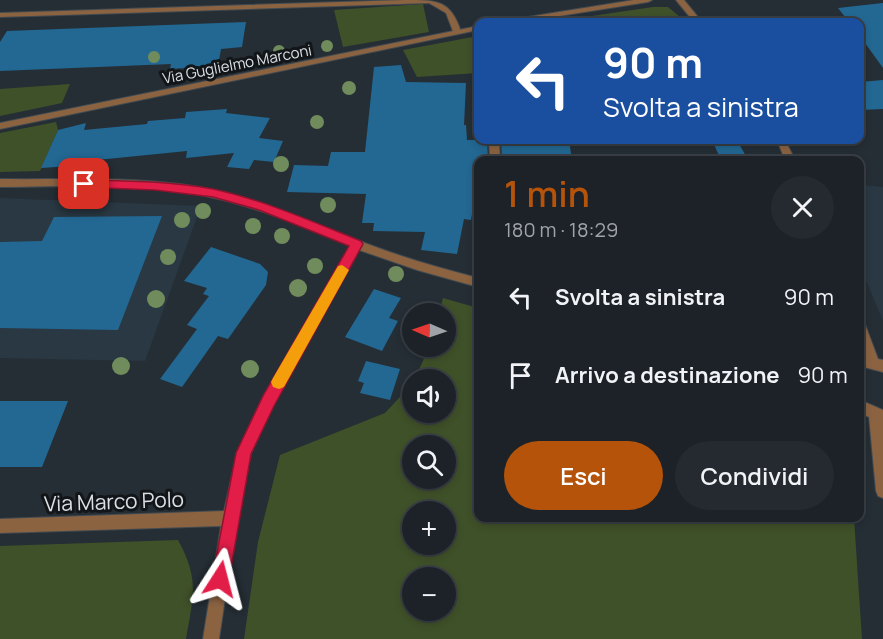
<!DOCTYPE html>
<html lang="it">
<head>
<meta charset="utf-8">
<style>
  body { margin:0; font-family:Manrope,sans-serif; background:#252a30; color:#f1f3f6; height:100vh; display:flex; flex-direction:column; font-size:22px; white-space:nowrap }
  * { box-sizing:border-box; margin:0 }
  p { font-size:20px; color:#a0a4a8 }
  .icon { flex:none; width:33px; height:33px; fill:none; stroke:currentColor; stroke-width:2; stroke-linecap:round; stroke-linejoin:round }
  .map { position:relative; flex:1; overflow:hidden }
  .panel { position:absolute; left:474px; top:156px; width:390px; height:366px; display:flex; flex-direction:column; background:#1c2228; border-radius:12px; box-shadow:0 3px 9px #0003,0 0 0 2px #3a3f45 }
  .panel>* { flex:none }
  .banner { position:absolute; left:474px; top:18px; width:390px; height:126px; border-radius:12px; box-shadow:0 3px 9px #0003,0 0 0 2px #3a3f45; background:#1a4fa0; color:#fff; overflow:hidden }
  .needle { width:39px; rotate:272deg }
  .fabs { position:absolute; left:402px; top:303px; display:grid; gap:12px }
  .fabs a { display:grid; place-items:center; width:54px; height:54px; border-radius:50%; background:#1c2228; box-shadow:0 3px 9px #0003,0 0 0 2px #3a3f45; font-size:30px }
  .pin { position:absolute; display:grid; place-items:center; width:51px; height:51px; color:#fff; margin:-26px; border-radius:12px; box-shadow:0 3px 9px #0006 }
  .me { position:absolute; width:66px; margin:-33px; rotate:9deg; stroke-linejoin:round; filter:drop-shadow(0 0 4px #0008) }
  .turn { display:flex; align-items:center; gap:21px; height:126px; padding:0 30px; font-size:27px }
  .turn .icon { width:78px; height:78px; stroke-width:2.5 }
  .turn b { display:block; font-size:42px; line-height:51px }
  .round { display:grid; place-items:center; flex:none; width:63px; height:63px; border-radius:32px; background:#252a30 }
  .head { display:flex; align-items:center; justify-content:space-between; height:102px; padding:0 30px }
  h1 { font-size:36px; font-weight:600; line-height:45px; color:#b45309 }
  .button { display:flex; gap:12px; margin-top:auto; padding:12px 30px }
  .button a { flex:1; height:69px; border-radius:36px; background:#b45309; color:#fff; font-size:24px; font-weight:600; line-height:69px; text-align:center }
  .button a+a { background:#252a30; color:#f1f3f6 }
  ul { padding:0; list-style:none }
  li { display:flex; align-items:center; gap:18px; height:78px; padding:0 30px }
  li div { flex:1 }
  li b { display:block; font-size:22px }
  li em { font-style:normal }
  .map>svg:first-child { display:block }
</style>
</head>
<body>
<div class="map">
<svg width="883" height="639" viewBox="0 0 883 639">
  <rect width="100%" height="100%" fill="#252e35"/>
  <path fill="#293842" d="M860 185 883 187V321L860 266Z
    M0 198 201 206 145 361 0 358Z"/>
  <path fill="#3f5129" fill-rule="evenodd" d="M423 4 429 32 343 47 334 10Z
    M653 7H668L686 22H551Z
    M478 36V73L417 77 403 50Z
    M70 84 62 103 0 116V89Z
    M56 122 58 130 40 171 0 172V133Z
    M443 298 478 308V518H854L862 639H244L258 542 280 455 385 413 412 384V412H446V380L415 379 429 347 446 346V314L439 313ZM412 446H446V478H412ZM412 512H446V544H412ZM412 578H446V610H412Z
    M178 540C200 580 193 597 186 639H0V546Z"/>
  <path fill="#226893" d="M883 3V68L860 36V22H849L838 8Z
    M246 22 242 47 221 49 218 66 170 69 171 64 0 71V42L7 31Z
    M401 65 406 82 466 83 464 125H466L467 140H487L488 160H475V197L471 220 464 219 457 254 421 250 425 232 373 231 374 223H362L366 194 287 192 294 165 328 166 331 152H365L374 67Z
    M883 80V109L860 110V82Z
    M227 109 226 113 270 118 259 138 283 141 274 162 254 160 249 169 227 167 234 153 186 158 187 151 87 161 86 165 41 168 58 130 86 123 84 130 147 124 148 121 185 118 186 112Z
    M501 140H569L572 160H502Z
    M712 140H737L748 160H721Z
    M162 216 118 330 0 328V242L42 241 54 217Z
    M211 247 260 264 268 272 266 285 228 339 218 336 182 387 160 379 197 329 187 325 209 296 203 294 207 288 184 281Z
    M374 289 401 298 389 318 398 321 382 351 345 337Z
    M366 361 400 369 390 400 360 393 364 383 358 381Z
    M0 401H68L42 467H0Z"/>
  <g fill="none" stroke-linecap="round" stroke-linejoin="round">
    <defs>
      <path id="service" d="M489 140H499L500 160H490Z"/>
      <path id="minor" d="M405 0C437 0 451 0 461 32L454 34 446 13 429 3 0 17V13Z
        M676 0H684L702 22H694Z
        M777 140H785L795 160H785Z
        M0 179C71 180 144 175 214 190 270 202 321 227 373 246 408 259 443 269 478 278V287L417 270 359 250 273 405 251 453 237 518 219 639H203L221 526 0 533V519L224 511 237 453 263 397 350 246C298 224 245 202 189 193 127 182 63 187 0 187Z
        M860 322 864 323 866 327 878 359 883 360V372L860 366V356L865 357 860 342Z
        M860 400 883 410V498L878 496 876 491 869 417 860 413Z"/>
      <path id="tertiary" d="M634 0H652L648 2 521 22H505L509 20Z
        M478 26V30L0 129V123Z"/>
    </defs>
    <use href="#service" stroke="#424a51" stroke-width="2"/>
    <use href="#minor" stroke="#424a51" stroke-width="2"/>
    <use href="#tertiary" stroke="#424a51" stroke-width="2"/>
    <use href="#service" fill="#8b6341" fill-rule="evenodd"/>
    <use href="#minor" fill="#8b6341" fill-rule="evenodd"/>
    <use href="#tertiary" fill="#8b6341" fill-rule="evenodd"/>
  </g>
  <g fill="#708c5c">
    <circle cx="327" cy="46" r="6"/>
    <circle cx="279" cy="51" r="6"/>
    <circle cx="154" cy="57" r="6"/>
    <circle cx="349" cy="88" r="7"/>
    <circle cx="317" cy="122" r="7"/>
    <circle cx="281" cy="164" r="8"/>
    <circle cx="92" cy="200" r="8"/>
    <circle cx="328" cy="205" r="8"/>
    <circle cx="203" cy="211" r="8"/>
    <circle cx="182" cy="220" r="8"/>
    <circle cx="253" cy="226" r="8"/>
    <circle cx="282" cy="236" r="8"/>
    <circle cx="168" cy="257" r="8"/>
    <circle cx="315" cy="266" r="8"/>
    <circle cx="396" cy="274" r="8"/>
    <circle cx="298" cy="288" r="9"/>
    <circle cx="156" cy="299" r="9"/>
    <circle cx="121" cy="366" r="9"/>
    <circle cx="250" cy="369" r="9"/>
  </g>
  <path fill="#e11d48" stroke="#92132f" stroke-width="1.5" d="M84 180C127 181 170 181 213 189 264 200 313 222 361 241L363 244 274 406 251 454 229 579 227 585 220 587 214 585 212 579 236 453 263 396 349 246 259 210 213 197 155 190 80 187 78 184Z"/>
  <path fill="#f59e0b" d="M342 265 349 270 284 387 279 389 273 387 271 382 273 378 338 266Z"/>
  <g text-anchor="middle" dominant-baseline="central" stroke-width="6" stroke-linejoin="round" paint-order="stroke">
    <g font-size="15" fill="#dae0e4" stroke="#121619">
      <text transform="translate(237 64) rotate(-11)">Via Guglielmo Marconi</text>
    </g>
    <g font-size="21" fill="#dae0e4" stroke="#121619">
      <text transform="translate(114 501) rotate(-2)">Via Marco Polo</text>
    </g>
  </g>
</svg>
<div class="fabs">
<a><svg class="needle" viewBox="-14 -14 28 28"><path d="M0-13l5 13h-10z" fill="#e53935"/><path d="M0 13l5-13h-10z" fill="#a0a4a8"/></svg></a>
<a><svg class="icon" aria-label="sound" viewBox="0 0 24 24"><path d="M4 9h4l5-4v14l-5-4H4zM17 9q2 3 0 6"/></svg></a>
<a><svg class="icon" aria-label="search" viewBox="0 0 24 24"><circle cx="10" cy="10" r="6"/><path d="M15 15l6 6"/></svg></a>
<a>+</a>
<a>−</a>
</div>
<div class="pin" style="left:84px;top:184px;background:#d93025"><svg class="icon" aria-label="arrive" viewBox="0 0 24 24"><path d="M6 21V4h12l-3 4 3 4H6"/></svg></div>
<svg class="me" style="left:220px;top:579px" viewBox="-20 -20 40 40"><path d="M0-17L14 15 0 8-14 15z" fill="#e11d48" stroke="#fff" stroke-width="4"/></svg>
<div class="banner">
<div class="turn"><svg class="icon" aria-label="left" viewBox="0 0 24 24"><path d="M17 20v-9H6M10 6l-5 5 5 5"/></svg><div><b>90 m</b>Svolta a sinistra</div></div>
</div>
<section class="panel">
<div class="head"><div><h1>1 min</h1><p>180 m · 18:29</p></div><a class="round"><svg class="icon" aria-label="close" viewBox="0 0 24 24"><path d="M6 6l12 12M18 6L6 18"/></svg></a></div>
<ul>
<li><svg class="icon" aria-label="left" viewBox="0 0 24 24"><path d="M17 20v-9H6M10 6l-5 5 5 5"/></svg><div><b>Svolta a sinistra</b></div><em>90 m</em></li>
<li><svg class="icon" aria-label="arrive" viewBox="0 0 24 24"><path d="M6 21V4h12l-3 4 3 4H6"/></svg><div><b>Arrivo a destinazione</b></div><em>90 m</em></li>
</ul>
<div class="button"><a>Esci</a><a>Condividi</a></div>
</section>
</div>
</body>
</html>
